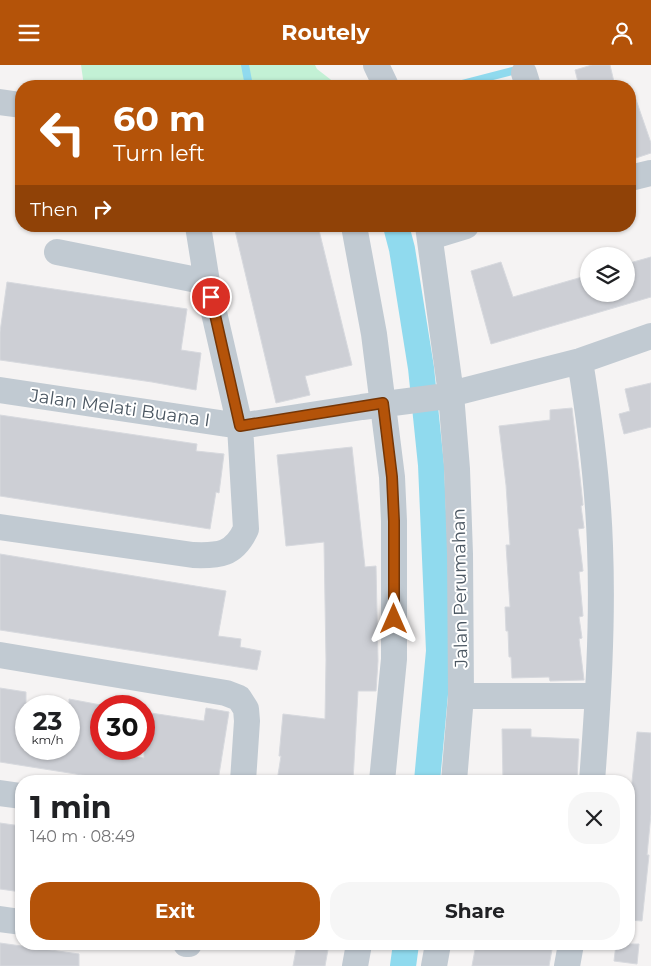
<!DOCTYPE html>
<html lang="en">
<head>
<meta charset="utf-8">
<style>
  body { margin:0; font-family:Montserrat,sans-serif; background:#f6f6f6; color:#202124; height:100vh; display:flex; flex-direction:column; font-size:19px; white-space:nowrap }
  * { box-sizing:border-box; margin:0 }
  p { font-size:16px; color:#757577 }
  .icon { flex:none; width:28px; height:28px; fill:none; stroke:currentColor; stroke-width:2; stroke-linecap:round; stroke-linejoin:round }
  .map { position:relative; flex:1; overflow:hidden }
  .sheet { position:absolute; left:15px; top:710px; width:620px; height:175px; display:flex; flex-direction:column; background:#fff; border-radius:20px; box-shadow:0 1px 4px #0004 }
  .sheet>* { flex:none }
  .banner { position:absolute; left:15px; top:15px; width:621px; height:152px; border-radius:20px; box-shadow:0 1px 4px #0004; background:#b45309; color:#fff; overflow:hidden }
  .buttons { position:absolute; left:580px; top:182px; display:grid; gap:10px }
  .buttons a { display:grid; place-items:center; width:55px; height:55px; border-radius:50%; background:#fff; box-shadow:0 1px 4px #0004; font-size:25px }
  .speed { position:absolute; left:15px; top:630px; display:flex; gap:10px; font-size:25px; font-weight:700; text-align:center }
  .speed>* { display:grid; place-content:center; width:65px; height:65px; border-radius:50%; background:#fff; box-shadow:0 1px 4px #0004; line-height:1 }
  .speed small { font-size:12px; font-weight:400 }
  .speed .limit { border:8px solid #d22; background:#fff; color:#111 }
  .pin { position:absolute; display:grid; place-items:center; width:42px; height:42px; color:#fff; margin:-21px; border:2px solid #fff; border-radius:50%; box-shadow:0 1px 5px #0007 }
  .me { position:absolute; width:55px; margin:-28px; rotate:0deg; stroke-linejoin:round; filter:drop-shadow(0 0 4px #0008) }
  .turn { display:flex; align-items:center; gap:18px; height:105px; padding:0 15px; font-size:22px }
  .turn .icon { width:65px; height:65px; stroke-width:2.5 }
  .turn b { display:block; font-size:35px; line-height:42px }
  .then { display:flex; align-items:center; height:48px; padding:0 15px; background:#0003; gap:10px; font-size:19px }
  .round { display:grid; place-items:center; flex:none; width:52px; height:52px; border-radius:20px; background:#f6f6f6 }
  .head { display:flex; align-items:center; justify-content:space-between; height:85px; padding:0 15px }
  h1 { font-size:30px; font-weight:700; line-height:38px }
  .action { display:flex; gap:10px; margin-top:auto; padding:10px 15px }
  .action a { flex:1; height:58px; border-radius:20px; background:#b45309; color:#fff; font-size:20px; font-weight:700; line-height:58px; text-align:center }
  .action a+a { background:#f6f6f6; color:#202124 }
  header { display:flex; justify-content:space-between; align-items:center; height:65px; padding:0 15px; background:#b45309; color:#fff; font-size:22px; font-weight:700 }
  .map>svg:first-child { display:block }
</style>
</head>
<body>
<header><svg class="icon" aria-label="menu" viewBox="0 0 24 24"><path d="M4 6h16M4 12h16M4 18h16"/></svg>Routely<svg class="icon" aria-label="person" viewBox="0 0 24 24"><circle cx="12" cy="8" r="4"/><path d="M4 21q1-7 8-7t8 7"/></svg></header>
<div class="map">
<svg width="651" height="901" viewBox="0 0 651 901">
  <rect width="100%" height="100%" fill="#f5f3f3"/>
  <path fill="#c3f1d5" d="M81 0H315L317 4 339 21H84Z"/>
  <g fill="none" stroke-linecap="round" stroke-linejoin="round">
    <path stroke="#90daee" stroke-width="8" d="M245 0 249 21
      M454 21 520 4"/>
    <path stroke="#90daee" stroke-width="26" d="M396 161 402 184 421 303 431 400 439 586 427 716
      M403 901 406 879"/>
  </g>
  <path fill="#cdcfd5" stroke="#d7d9de" d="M592 0H610L615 21H579L575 5Z
    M633 26 651 78V88L630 95V27Z
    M234 161H318L352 300 305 311 310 330 276 338Z
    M651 192V232L491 279 471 206 501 197 513 232 589 210V229H626V199Z
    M7 217 187 244 181 285 201 288 196 325 152 317 0 295V267Z
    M651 318V362L624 369 619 349 630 346 625 324Z
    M572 343 580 412 583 440 581 441 584 463 578 464 583 506 579 507 583 551 579 552 582 573 579 574 584 615 550 616 549 612 512 613 511 592H509L508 566H506L505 542H510L506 480H510L506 420 499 361 550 355V345Z
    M0 350 197 379 196 386 224 389 219 428 216 427 210 464 0 431Z
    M352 382 365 502 376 501 378 596 376 626H358L353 716H277L281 691H279L283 649 325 654 326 595 324 477 286 481 277 390Z
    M0 489 226 526 218 571 241 574 240 582 261 586 257 605 0 565Z
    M0 623 26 627V684H69V634L101 640V686L144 693V647L204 656 206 643 229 647 218 716H120L0 697Z
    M502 664H531V672L579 674 577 716H503Z
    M637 667 651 668V749L647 790H649L642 856 629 855V747Z
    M0 758 21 761V827L0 824Z
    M0 878 79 889V901H0Z
    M297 879H329L325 901H293Z
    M476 879H553L549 901H472Z
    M616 879H639L637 899 614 896Z"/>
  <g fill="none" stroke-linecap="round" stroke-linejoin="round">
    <path stroke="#c1cad2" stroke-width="26" d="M376 0 386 21
      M524 8 528 21
      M0 37 21 40
      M630 113 651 108
      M354 161 374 269 392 412 394 456V594L382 716
      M428 161 451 329 457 404 460 489 461 631 454 716
      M430 172 466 161
      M57 187 207 217
      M580 296C590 357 598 418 600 481 603 559 598 638 592 716
      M0 325 240 361 362 342 439 332 580 296 651 271
      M0 462 193 490C219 491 234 490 246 464L240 361 207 217 198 161
      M0 590 226 628 239 633 246 644 247 656 243 716
      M461 631H597
      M0 728 21 731
      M0 854 21 857
      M186 879H189
      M355 901 359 879
      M434 901 438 879
      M567 901 571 879"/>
  </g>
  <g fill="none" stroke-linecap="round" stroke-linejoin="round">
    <defs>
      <path id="route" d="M211 232 240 361 383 338 392 412 394 456V554"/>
    </defs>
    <use href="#route" stroke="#753606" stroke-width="12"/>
    <use href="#route" stroke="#b45309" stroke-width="9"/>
  </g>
  <g text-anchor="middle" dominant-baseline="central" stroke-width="4" stroke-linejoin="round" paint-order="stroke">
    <g font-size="18" fill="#4a5661" stroke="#fff">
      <text transform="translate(120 343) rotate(8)">Jalan Melati Buana I</text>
      <text transform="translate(460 523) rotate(-91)">Jalan Perumahan</text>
    </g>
  </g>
</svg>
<div class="buttons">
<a><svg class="icon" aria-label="layers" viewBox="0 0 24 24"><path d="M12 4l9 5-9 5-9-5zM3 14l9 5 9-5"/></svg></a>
</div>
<div class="speed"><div>23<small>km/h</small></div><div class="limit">30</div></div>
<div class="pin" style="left:211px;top:232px;background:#d93025"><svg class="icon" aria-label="arrive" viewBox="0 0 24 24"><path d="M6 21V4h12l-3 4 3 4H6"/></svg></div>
<svg class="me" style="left:394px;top:554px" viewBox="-20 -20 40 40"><path d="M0-17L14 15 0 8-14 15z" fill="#b45309" stroke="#fff" stroke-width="4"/></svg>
<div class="banner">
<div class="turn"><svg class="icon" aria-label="left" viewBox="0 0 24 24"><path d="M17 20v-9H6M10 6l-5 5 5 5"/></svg><div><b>60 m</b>Turn left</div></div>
<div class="then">Then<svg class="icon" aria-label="right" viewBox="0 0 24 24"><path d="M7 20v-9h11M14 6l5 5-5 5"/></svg></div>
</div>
<section class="sheet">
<div class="head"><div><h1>1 min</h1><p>140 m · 08:49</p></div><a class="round"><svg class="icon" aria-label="close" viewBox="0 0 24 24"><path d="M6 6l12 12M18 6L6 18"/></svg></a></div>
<div class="action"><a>Exit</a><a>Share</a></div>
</section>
</div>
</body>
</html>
